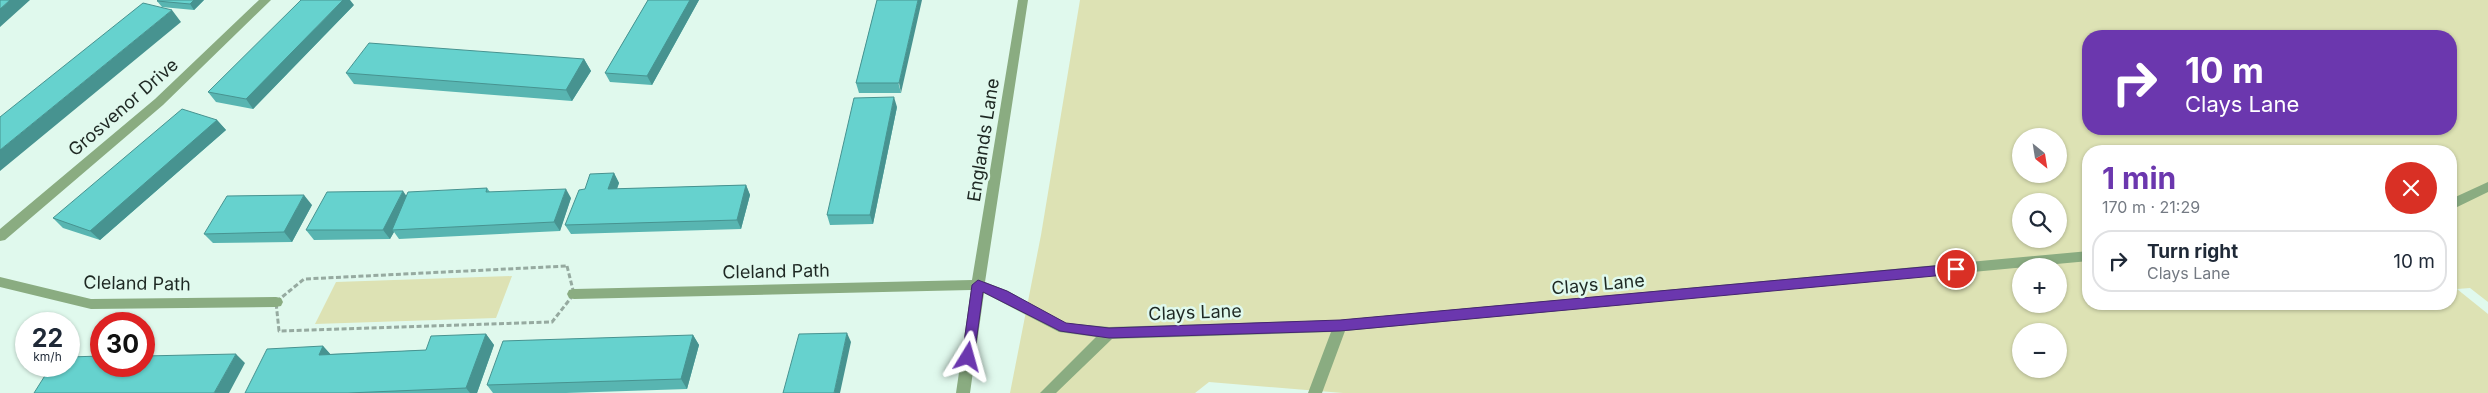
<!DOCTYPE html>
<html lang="en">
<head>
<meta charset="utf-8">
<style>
  body { margin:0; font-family:Inter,sans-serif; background:#f6f6f7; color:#1f2937; height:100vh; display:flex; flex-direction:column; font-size:19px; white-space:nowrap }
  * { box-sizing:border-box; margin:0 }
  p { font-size:16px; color:#747a83 }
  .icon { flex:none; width:28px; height:28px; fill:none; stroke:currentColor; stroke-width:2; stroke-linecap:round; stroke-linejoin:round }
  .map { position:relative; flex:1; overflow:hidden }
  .side { position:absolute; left:2082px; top:145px; width:375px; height:165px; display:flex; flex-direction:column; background:#fff; border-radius:20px; box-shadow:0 1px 4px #0004 }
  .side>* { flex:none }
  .top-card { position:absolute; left:2082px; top:30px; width:375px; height:105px; border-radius:20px; box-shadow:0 1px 4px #0004; background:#6b37ae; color:#fff; overflow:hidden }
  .needle { width:32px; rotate:150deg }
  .controls { position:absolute; left:2012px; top:128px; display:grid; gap:10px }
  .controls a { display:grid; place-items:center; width:55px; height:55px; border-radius:50%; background:#fff; box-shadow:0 1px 4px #0004; font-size:25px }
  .speed { position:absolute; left:15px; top:312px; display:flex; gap:10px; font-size:25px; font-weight:700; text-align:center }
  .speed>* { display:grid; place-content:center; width:65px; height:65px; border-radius:50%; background:#fff; box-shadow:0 1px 4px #0004; line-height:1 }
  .speed small { font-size:12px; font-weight:400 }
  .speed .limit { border:8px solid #d22; background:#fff; color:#111 }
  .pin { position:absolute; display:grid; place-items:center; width:42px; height:42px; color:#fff; margin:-21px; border:2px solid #fff; border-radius:50%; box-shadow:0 1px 5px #0007 }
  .me { position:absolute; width:55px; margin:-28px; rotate:8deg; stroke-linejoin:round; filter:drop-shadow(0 0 4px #0008) }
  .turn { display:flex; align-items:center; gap:18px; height:105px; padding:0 20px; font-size:22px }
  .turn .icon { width:65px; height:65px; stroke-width:2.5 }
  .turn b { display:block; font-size:35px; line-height:42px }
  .round { display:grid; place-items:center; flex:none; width:52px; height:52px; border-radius:26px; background:#f6f6f7 }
  .headline { display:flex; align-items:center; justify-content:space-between; height:85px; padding:0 20px }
  h1 { font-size:30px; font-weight:700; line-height:38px; color:#6b37ae }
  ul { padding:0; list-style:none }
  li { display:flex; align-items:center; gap:15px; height:62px; margin:0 10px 8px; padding:0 10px; border:2px solid #e0e1e3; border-radius:20px }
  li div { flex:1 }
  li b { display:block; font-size:19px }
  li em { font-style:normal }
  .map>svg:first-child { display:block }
</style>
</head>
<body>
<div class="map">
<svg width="2488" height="393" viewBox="0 0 2488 393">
  <rect width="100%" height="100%" fill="#e0f9ed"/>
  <path fill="#dde2b4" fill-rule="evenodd" d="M1080 0H2488V302L2470 288 2457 289 2488 314V393H1343L1209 382 1195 393H1010L1041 235ZM2089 36H2451V129H2089ZM2021 136H2059V174H2021ZM2089 151H2451V304H2089ZM2021 201H2059V239H2021ZM2021 266H2059V304H2021ZM2021 331H2059V369H2021Z
    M512 276 496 318 315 324 336 282Z"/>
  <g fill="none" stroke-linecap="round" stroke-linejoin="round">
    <path stroke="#96aaa0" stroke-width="3" stroke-dasharray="5 2.5" stroke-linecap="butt" d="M567 266 574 294 552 322 279 331 276 302 304 279Z"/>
    <path fill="#8aac81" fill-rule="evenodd" d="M259 0H271L163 105 5 240 0 241V229L155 99Z
      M1018 0H1028L985 282 1008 291 1066 323 1109 327 1340 320 2089 251V261L1345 331 1322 393H1308L1331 332 1112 339 1056 393H1040L1096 337 1059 332 984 293 970 393H956L971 290 574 299 569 298 567 294 569 290 574 289 972 280Z
      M2488 182V192L2451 210V199Z
      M0 277 91 299 276 297 281 298 283 302 281 306 276 307 91 309 0 287Z"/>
  </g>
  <path fill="#58b5b1" d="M158 0H204L194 10 162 7 157 1Z
    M648 0H699L652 85 610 82 605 73Z
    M877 0 901 93H859L856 83Z
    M354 5 253 109 216 102 208 92Z
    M584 59 591 71 572 101 354 84 346 73Z
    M897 107 873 224 830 225 827 215Z
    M217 120 226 130 100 240 63 228 53 218Z
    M614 173 619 183 617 189 746 185 750 195 741 229 571 234 565 225 585 189Z
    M487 188 490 192 571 198 560 231 399 239 394 232 390 239 314 240 306 230 407 196Z
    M312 205 292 242 213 243 204 234Z
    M486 334 494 345 477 393H245L323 346 330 354 426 350Z
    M693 335 699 345 687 389 566 393H493L487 385Z"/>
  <path fill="#479390" d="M10 0H30L0 27V9Z
    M194 0H204L194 10 190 4Z
    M343 0H350L354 5 253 109 246 99Z
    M690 0H699L652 85 647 76Z
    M918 0H922L901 93 899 83Z
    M172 10 181 22 0 171V150Z
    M584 59 591 71 572 101 566 90Z
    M894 97 897 107 873 224 870 215Z
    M217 120 226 130 100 240 90 231Z
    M614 173 619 183 613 199 608 189Z
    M746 185 750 195 741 229 737 220Z
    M566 189 571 198 560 231 554 222Z
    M403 191 410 201 392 230 394 232 390 239 383 230Z
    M304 195 312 205 292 242 284 232Z
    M847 333 851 342 840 393H834Z
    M486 334 494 345 477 393H470L466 388Z
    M693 335 699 345 687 389 681 379Z
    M323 346 333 357 319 355Z
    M236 354 245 363 229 393H214Z"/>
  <path fill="#66d2ce" stroke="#479390" d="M0 0H10L0 9Z
    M158 0H194L190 4 157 1Z
    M301 0H343L246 99 208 92Z
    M648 0H690L647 76 605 73Z
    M877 0H918L899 83H856Z
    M143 3 172 10 0 150V117Z
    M369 43 584 59 566 90 346 73Z
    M894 97 870 215H827L854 98Z
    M182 109 217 120 90 231 53 218Z
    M614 173 608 189 746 185 737 220 565 225 579 190 585 189 590 174Z
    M487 188 486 192 566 189 554 222 392 230 408 192Z
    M403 191 383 230H306L327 192Z
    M304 195 284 232 204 234 227 196Z
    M847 333 834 393H783L799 334Z
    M486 334 466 388 348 393H245L267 349 323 346 319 355 426 350 431 336Z
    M693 335 681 379 487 385 503 341Z
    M236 354 214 393H34L51 366H69V357L101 356V366H144V356Z"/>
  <path fill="#6b37ae" stroke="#462471" d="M1956 264 1962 269 1956 274 1340 331 1109 338 1060 331 983 292 974 357 968 362 962 357 972 285 978 280 1007 291 1066 323 1109 328 1340 320Z"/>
  <g text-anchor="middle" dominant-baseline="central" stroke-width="5" stroke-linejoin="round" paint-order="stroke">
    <g font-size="18" fill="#1e2823" stroke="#e0f9ed">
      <text transform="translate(123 107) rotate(-41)">Grosvenor Drive</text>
      <text transform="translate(983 140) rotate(-81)">Englands Lane</text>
      <text transform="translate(776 271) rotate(-1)">Cleland Path</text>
      <text transform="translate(137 283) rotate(1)">Cleland Path</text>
      <text transform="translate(1598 284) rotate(-5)">Clays Lane</text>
      <text transform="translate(1195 312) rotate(-2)">Clays Lane</text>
    </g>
  </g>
</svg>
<div class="controls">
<a><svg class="needle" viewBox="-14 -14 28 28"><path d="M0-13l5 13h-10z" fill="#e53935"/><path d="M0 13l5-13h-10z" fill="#747a83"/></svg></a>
<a><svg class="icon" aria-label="search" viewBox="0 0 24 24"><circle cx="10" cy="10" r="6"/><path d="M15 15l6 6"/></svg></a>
<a>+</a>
<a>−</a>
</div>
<div class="speed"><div>22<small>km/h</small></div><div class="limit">30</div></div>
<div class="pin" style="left:1956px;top:269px;background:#d93025"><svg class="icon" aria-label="arrive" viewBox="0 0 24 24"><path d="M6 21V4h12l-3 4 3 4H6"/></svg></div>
<svg class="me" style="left:968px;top:357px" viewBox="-20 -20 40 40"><path d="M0-17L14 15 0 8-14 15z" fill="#6b37ae" stroke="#fff" stroke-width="4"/></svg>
<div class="top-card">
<div class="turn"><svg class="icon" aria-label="right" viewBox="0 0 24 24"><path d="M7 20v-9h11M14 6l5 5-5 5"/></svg><div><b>10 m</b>Clays Lane</div></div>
</div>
<section class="side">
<div class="headline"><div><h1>1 min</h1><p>170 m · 21:29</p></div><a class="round" style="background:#d93025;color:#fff"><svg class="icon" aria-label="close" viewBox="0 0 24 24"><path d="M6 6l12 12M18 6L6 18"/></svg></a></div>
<ul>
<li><svg class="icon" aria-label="right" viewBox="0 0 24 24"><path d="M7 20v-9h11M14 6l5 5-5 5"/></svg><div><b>Turn right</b><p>Clays Lane</p></div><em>10 m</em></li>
</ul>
</section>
</div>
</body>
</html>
